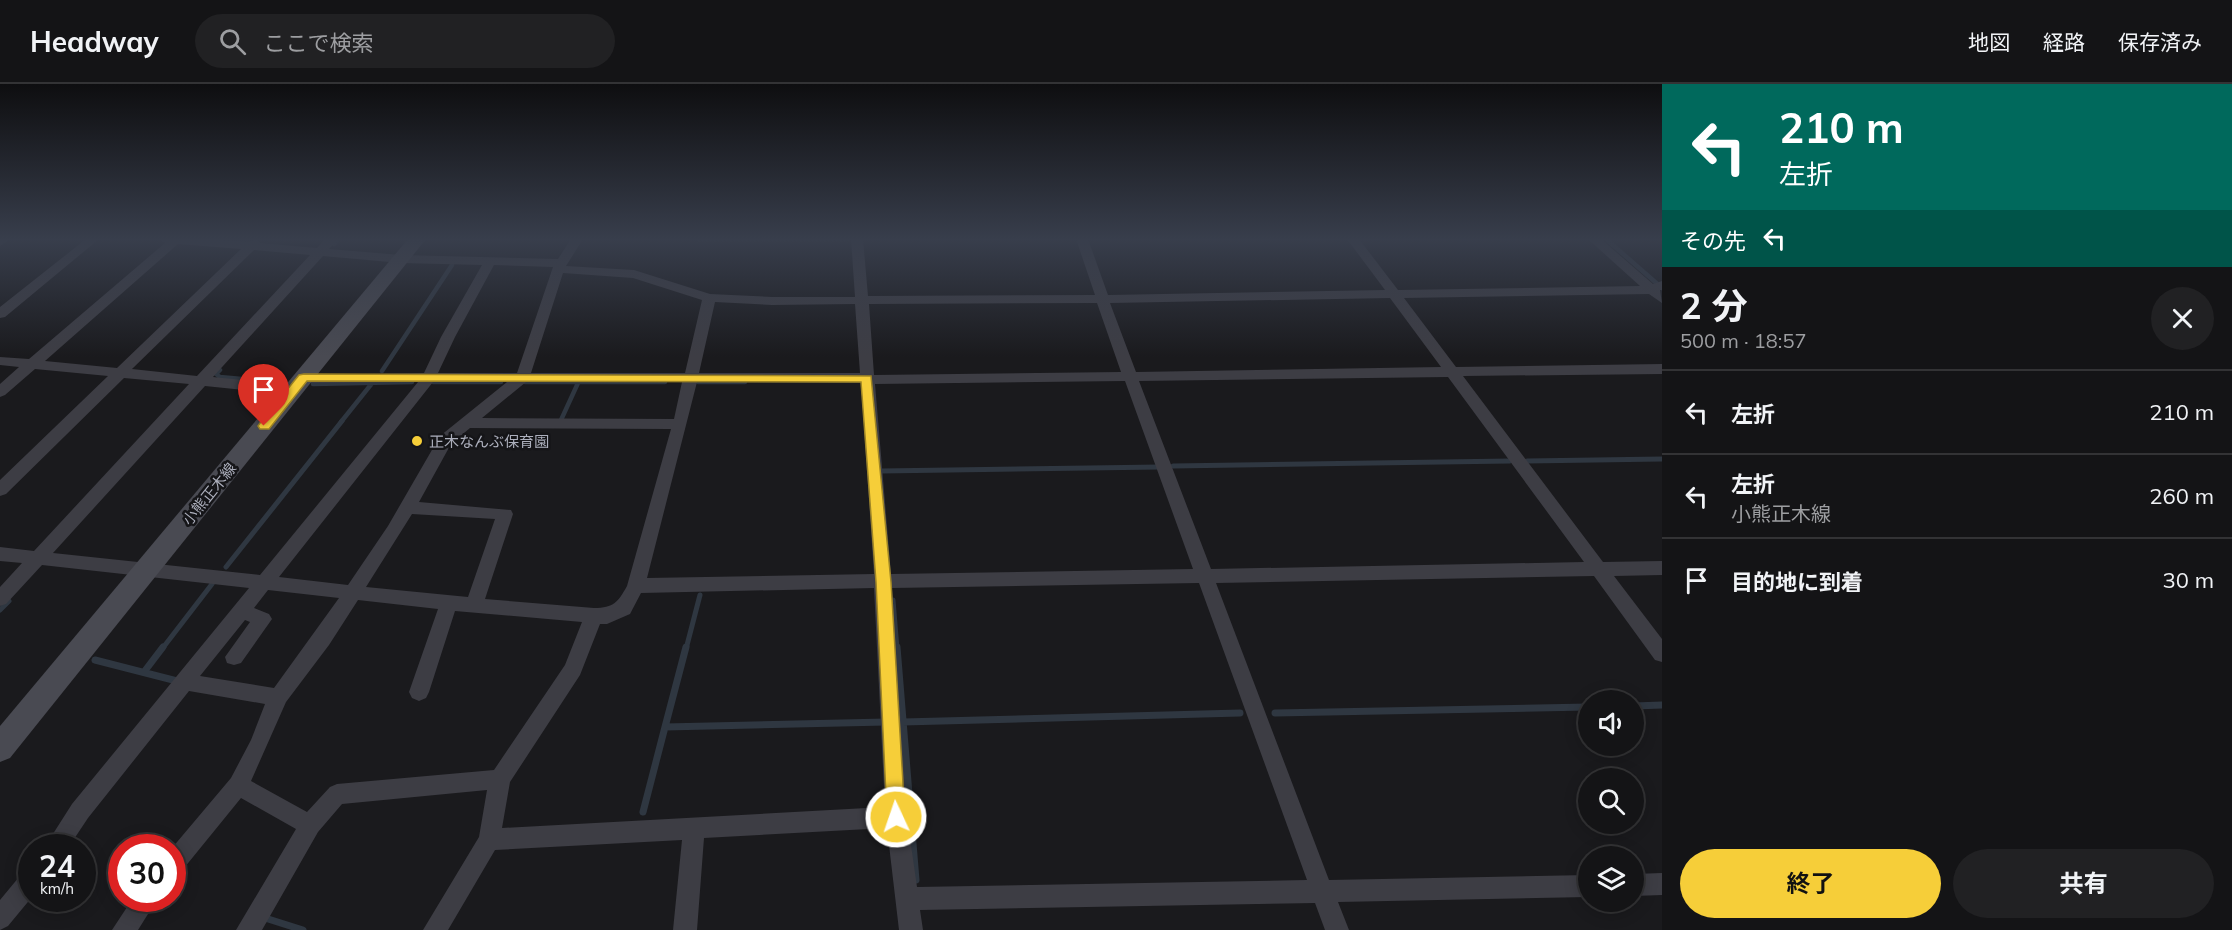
<!DOCTYPE html>
<html lang="ja">
<head>
<meta charset="utf-8">
<style>
  body { margin:0; font-family:Mulish,"Noto Sans JP",sans-serif; background:#212123; color:#f1f3f6; height:100vh; display:flex; flex-direction:column; font-size:22px; white-space:nowrap }
  * { box-sizing:border-box; margin:0 }
  p { font-size:20px; color:#9d9ea1 }
  .icon { flex:none; width:33px; height:33px; fill:none; stroke:currentColor; stroke-width:2; stroke-linecap:round; stroke-linejoin:round }
  .map { position:relative; flex:1; overflow:hidden }
  .side { display:flex; flex-direction:column; background:#141416; width:570px }
  .side>* { flex:none }
  .top-card { background:#00695c; color:#fff; overflow:hidden }
  .fabs { position:absolute; left:1578px; top:606px; display:grid; gap:12px }
  .fabs a { display:grid; place-items:center; width:66px; height:66px; border-radius:50%; background:#141416; box-shadow:0 3px 15px #0003,0 0 0 2px #333335; font-size:30px }
  .speed { position:absolute; left:18px; top:750px; display:flex; gap:12px; font-size:30px; font-weight:700; text-align:center }
  .speed>* { display:grid; place-content:center; width:78px; height:78px; border-radius:50%; background:#141416; box-shadow:0 3px 15px #0003,0 0 0 2px #333335; line-height:1 }
  .speed small { font-size:15px; font-weight:400 }
  .speed .limit { border:9px solid #d22; background:#fff; color:#111 }
  .pin { position:absolute; display:grid; place-items:center; width:51px; height:51px; color:#fff; margin:-62px -26px; border-radius:50% 50% 50% 0; rotate:-45deg; box-shadow:0 0 6px #0007 }
  .pin .icon { rotate:45deg }
  .me { position:absolute; width:66px; margin:-33px; rotate:357deg; stroke-linejoin:round; filter:drop-shadow(0 0 4px #0008) }
  .turn { display:flex; align-items:center; gap:21px; height:126px; padding:0 18px; font-size:27px }
  .turn .icon { width:78px; height:78px; stroke-width:2.5 }
  .turn b { display:block; font-size:42px; line-height:51px }
  .then { display:flex; align-items:center; height:57px; padding:0 18px; background:#0003; gap:12px; font-size:22px }
  .round { display:grid; place-items:center; flex:none; width:63px; height:63px; border-radius:32px; background:#212123 }
  .head { display:flex; align-items:center; justify-content:space-between; height:102px; padding:0 18px }
  h1 { font-size:36px; font-weight:700; line-height:45px }
  .button { display:flex; gap:12px; margin-top:auto; padding:12px 18px }
  .button a { flex:1; height:69px; border-radius:36px; background:#f6ce39; color:#111; font-size:24px; font-weight:700; line-height:69px; text-align:center }
  .button a+a { background:#212123; color:#f1f3f6 }
  ul { padding:0; list-style:none }
  li { display:flex; align-items:center; gap:18px; height:84px; padding:0 18px; border-top:2px solid #333335 }
  li div { flex:1 }
  li b { display:block; font-size:22px }
  li em { font-style:normal }
  header { display:flex; align-items:center; gap:36px; box-sizing:border-box; height:84px; padding:0 30px; background:#141416; border-bottom:2px solid #333335 }
  header strong { font-size:28px }
  nav { display:flex; gap:33px; margin-inline-start:auto; font-size:21px }
  .search { width:420px; height:54px; background:#212123; display:flex; align-items:center; gap:15px; box-sizing:border-box; padding:0 21px; border-radius:33px; color:#9d9ea1; font-size:22px }
  main { display:flex; flex:1; min-height:0 }
  .map>svg:first-child { display:block }
</style>
</head>
<body>
<header>
<strong>Headway</strong>
<div class="search"><svg class="icon" aria-label="search" viewBox="0 0 24 24"><circle cx="10" cy="10" r="6"/><path d="M15 15l6 6"/></svg>ここで検索</div>
<nav><a>地図</a><a>経路</a><a>保存済み</a></nav>
</header>
<main>
<div class="map">
<svg width="1662" height="846" viewBox="0 0 1662 846">
  <rect width="100%" height="100%" fill="#1a1a1d"/>
  <g fill="none" stroke-linecap="round" stroke-linejoin="round">
    <path stroke="#2f3741" stroke-width="4.5" d="M698 155H847
      M1606 155 1662 204
      M334 160 338 155
      M220 286 216 290 220 293 284 299
      M382 287 452 181
      M433 298H501
      M525 298H665
      M698 298H745
      M313 300 412 298
      M561 336 578 299
      M341 338 373 298"/>
    <path stroke="#2f3741" stroke-width="5" d="M1527 377 1662 375
      M1173 382 1510 377
      M881 387 1159 383
      M226 483 342 337
      M893 516 897 565
      M0 526 9 517
      M162 565 212 500
      M686 565 700 511"/>
    <path stroke="#2f3741" stroke-width="7" d="M897 563 916 796
      M95 576 177 597
      M144 588 163 563
      M1634 622 1662 621
      M1275 629 1588 623
      M903 638 1240 629
      M665 643 686 563
      M643 728 665 643 886 638
      M256 846 265 834 303 846"/>
    <path fill="#3d3d44" fill-rule="evenodd" d="M0 155H10L0 162Z
      M86 155H99L5 233 0 234V223Z
      M159 155H206L248 158 257 155 260 159 317 164 325 155H338L329 165 401 171 558 175 571 155H583L566 182 634 186 710 210 772 213H855L851 155H863L868 212 1095 211 1076 155H1088L1108 211 1385 206 1347 155H1359L1398 206 1640 202 1588 155H1601L1653 200 1662 197V206H1660L1662 219 1649 210 1404 214 1456 283 1662 280V290L1463 292 1603 478 1662 477V491L1614 492 1662 555V578L1655 576 1594 492 1216 499 1329 796 1588 791V813L1338 818 1349 846H1325L1315 819 920 826 923 846H899L887 744 704 754 697 846H673L682 756 495 766 448 846H423L479 753 487 706 342 720 318 748 262 846H236L296 745 241 714 180 789 172 792V764L231 694 251 656 265 620 189 607 88 734 68 764H44L72 720 249 504 42 481 6 520 0 522V503L22 479 0 477V463L34 467 189 300 124 294 6 410 0 412V396L108 292 35 285 5 311 0 313V300L19 283 0 281V273L29 275 165 159ZM178 160 241 165 117 284 45 277ZM254 166 310 171 197 292 132 285ZM323 172 401 179 482 181 441 253 424 289 299 291 297 294 304 299 418 298 260 491 53 469 205 302 293 311 298 309 300 306 293 301 213 293ZM494 181 553 183 517 289H438L455 253ZM563 189 633 194 702 216 685 289H531ZM1390 214 1441 283 1136 288 1110 219ZM715 218 772 221 855 220 860 289H699ZM1097 219 1121 288 874 291 869 220ZM1448 293 1584 478 1211 485 1139 297ZM1125 297 1193 485 891 490 875 300ZM433 298H507L440 352 388 442 348 501 279 493ZM526 298H682L674 335 482 334ZM697 298 861 299 874 490 647 494ZM470 344 671 345 627 502C618 518 614 524 594 524L485 515 513 430 511 426 419 418 451 360ZM412 430 495 435 468 513 366 503ZM1199 499 1307 796 917 803 907 733 892 504ZM874 504 885 723 502 744 510 698 580 591 600 540H607L630 530 641 509ZM268 506 339 514 274 604 200 592 245 536 250 538 225 573 227 579 234 581 241 579 272 535 269 530 254 524ZM358 516 438 525 409 608 412 614 419 617 426 614 429 608 455 527 582 538 565 581 494 686 337 700 330 703 307 728 251 697 286 618 329 561Z
      M32 784V813L8 842 0 846V816L24 787Z
      M1662 789V811L1634 812V790Z
      M133 814H158L138 846H112Z"/>
    <path fill="#494a52" fill-rule="evenodd" d="M408 155H426L10 674 0 678V642Z"/>
  </g>
  <linearGradient id="sky" x2="0" y2="1"><stop stop-color="#0e0e10"/><stop offset="0.57" stop-color="#383e4c"/><stop offset="1" stop-color="#383e4c" stop-opacity="0"/></linearGradient>
  <rect width="1662" height="273" fill="url(#sky)"/>
  <path fill="#f6ce39" stroke="#a08625" stroke-width="1.5" d="M304 290 871 292 891 498 905 733 902 739 896 742 890 739 887 733 876 498 861 298 307 297 269 345H260L258 342 260 339 299 291Z"/>
  <circle fill="#f6ce39" stroke="#151518" stroke-width="2" cx="417" cy="357" r="6"/>
  <g text-anchor="middle" dominant-baseline="central" stroke-width="5" stroke-linejoin="round" paint-order="stroke">
    <g font-size="15" fill="#acafbc" stroke="#151518" text-anchor="start">
      <text x="429" y="357">正木なんぶ保育園</text>
    </g>
    <g font-size="15" fill="#acafbc" stroke="#151518">
      <text transform="translate(209 410) rotate(-51)">小熊正木線</text>
    </g>
  </g>
</svg>
<div class="fabs">
<a><svg class="icon" aria-label="sound" viewBox="0 0 24 24"><path d="M4 9h4l5-4v14l-5-4H4zM17 9q2 3 0 6"/></svg></a>
<a><svg class="icon" aria-label="search" viewBox="0 0 24 24"><circle cx="10" cy="10" r="6"/><path d="M15 15l6 6"/></svg></a>
<a><svg class="icon" aria-label="layers" viewBox="0 0 24 24"><path d="M12 4l9 5-9 5-9-5zM3 14l9 5 9-5"/></svg></a>
</div>
<div class="speed"><div>24<small>km/h</small></div><div class="limit">30</div></div>
<div class="pin" style="left:264px;top:342px;background:#d93025"><svg class="icon" aria-label="arrive" viewBox="0 0 24 24"><path d="M6 21V4h12l-3 4 3 4H6"/></svg></div>
<svg class="me" style="left:896px;top:733px" viewBox="-20 -20 40 40"><circle r="17" fill="#f6ce39" stroke="#fff" stroke-width="3"/><path d="M0-11L8 9 0 5-8 9z" fill="#fff"/></svg>
</div>
<section class="side">
<div class="top-card">
<div class="turn"><svg class="icon" aria-label="left" viewBox="0 0 24 24"><path d="M17 20v-9H6M10 6l-5 5 5 5"/></svg><div><b>210 m</b>左折</div></div>
<div class="then">その先<svg class="icon" aria-label="left" viewBox="0 0 24 24"><path d="M17 20v-9H6M10 6l-5 5 5 5"/></svg></div>
</div>
<div class="head"><div><h1>2 分</h1><p>500 m · 18:57</p></div><a class="round"><svg class="icon" aria-label="close" viewBox="0 0 24 24"><path d="M6 6l12 12M18 6L6 18"/></svg></a></div>
<ul>
<li><svg class="icon" aria-label="left" viewBox="0 0 24 24"><path d="M17 20v-9H6M10 6l-5 5 5 5"/></svg><div><b>左折</b></div><em>210 m</em></li>
<li><svg class="icon" aria-label="left" viewBox="0 0 24 24"><path d="M17 20v-9H6M10 6l-5 5 5 5"/></svg><div><b>左折</b><p>小熊正木線</p></div><em>260 m</em></li>
<li><svg class="icon" aria-label="arrive" viewBox="0 0 24 24"><path d="M6 21V4h12l-3 4 3 4H6"/></svg><div><b>目的地に到着</b></div><em>30 m</em></li>
</ul>
<div class="button"><a>終了</a><a>共有</a></div>
</section>
</main>
</body>
</html>
